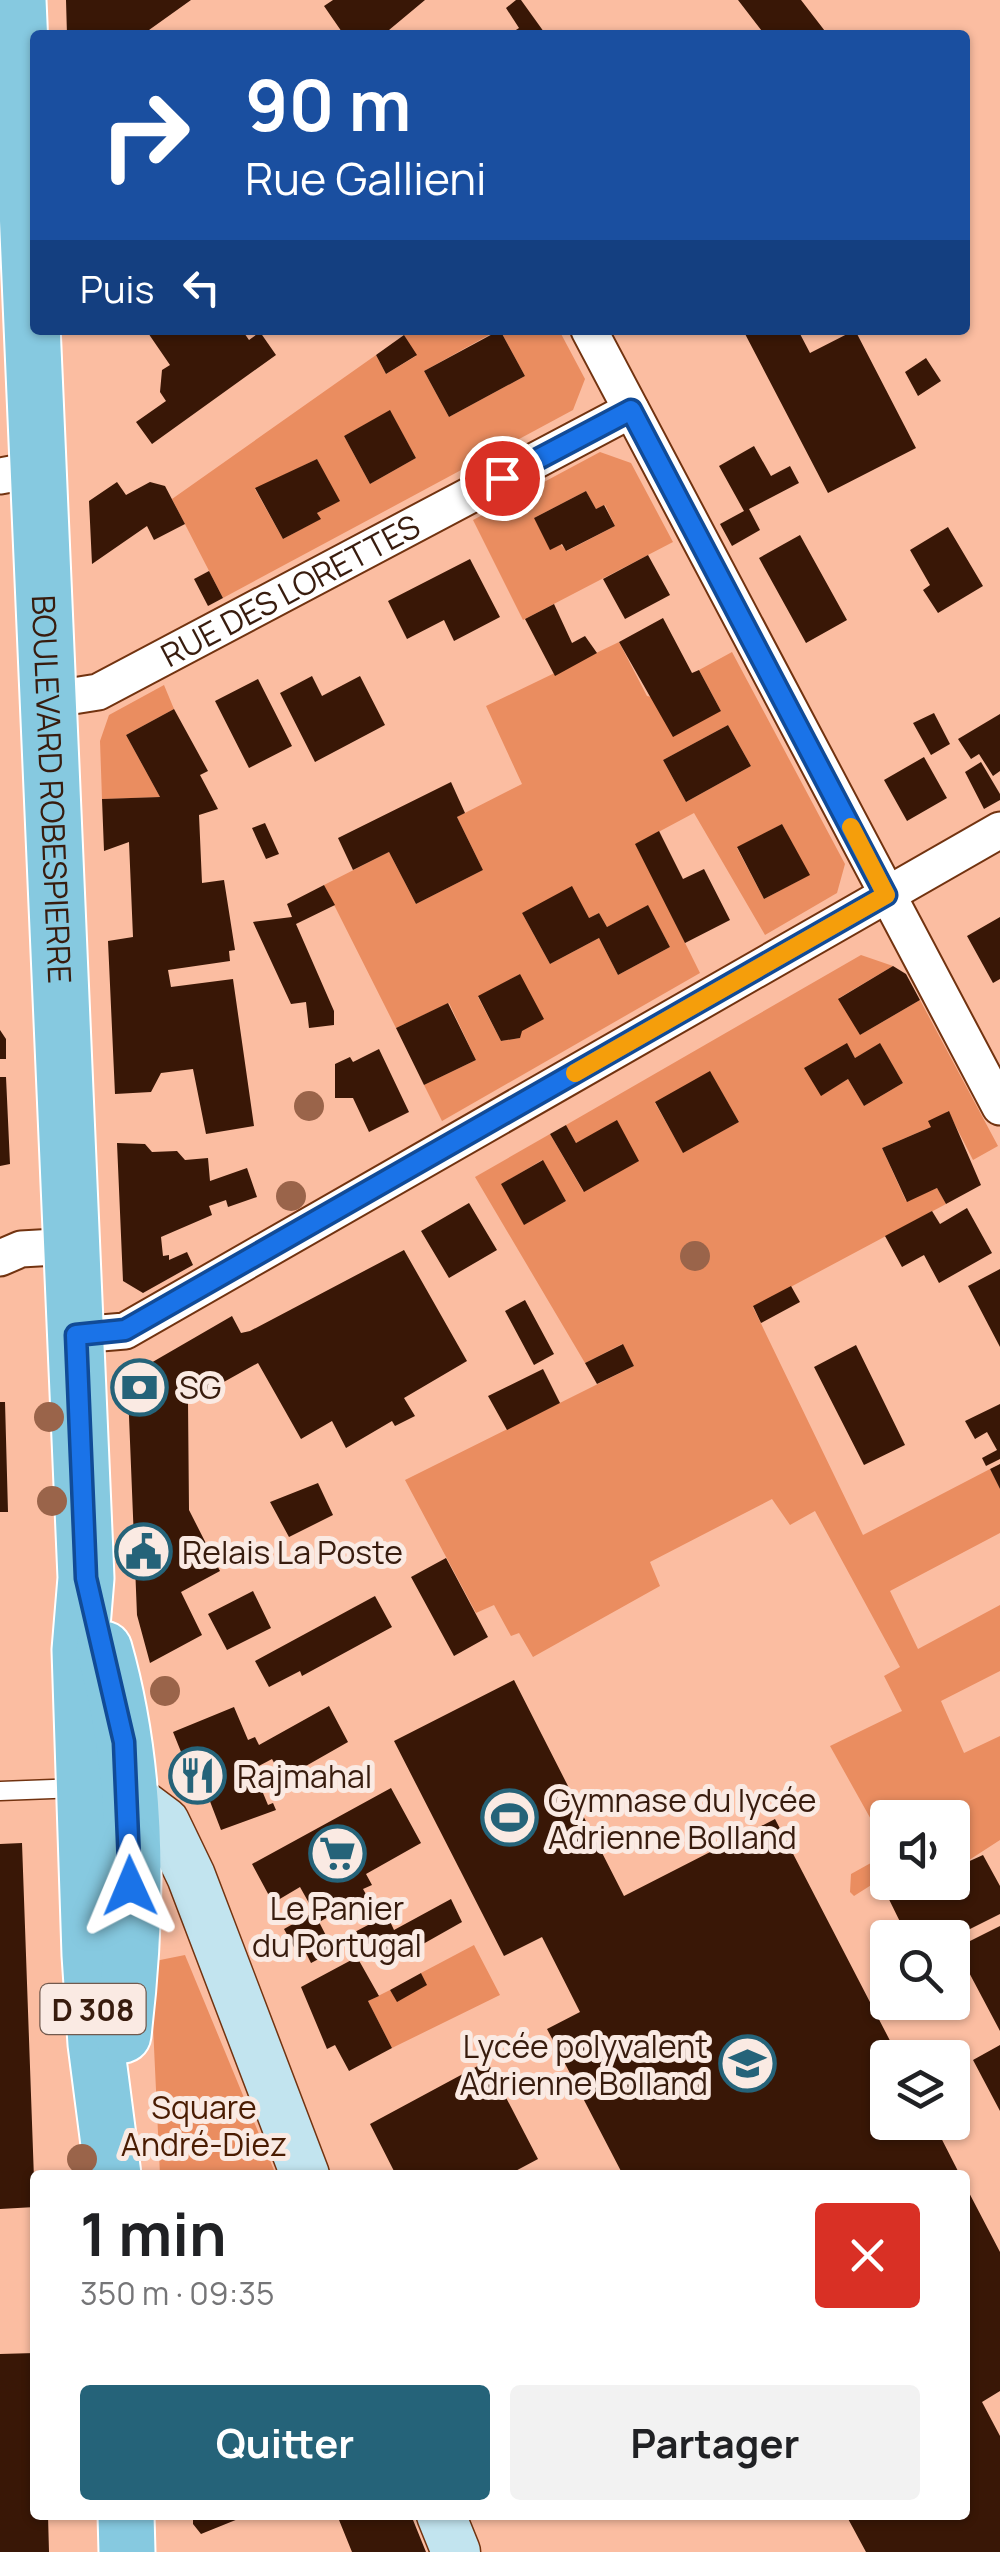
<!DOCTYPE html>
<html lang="fr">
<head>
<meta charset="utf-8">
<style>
  body { margin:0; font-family:Manrope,sans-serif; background:#f2f2f2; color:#202124; height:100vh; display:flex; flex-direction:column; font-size:38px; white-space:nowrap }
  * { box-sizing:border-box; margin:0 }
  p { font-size:32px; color:#757577 }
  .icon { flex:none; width:55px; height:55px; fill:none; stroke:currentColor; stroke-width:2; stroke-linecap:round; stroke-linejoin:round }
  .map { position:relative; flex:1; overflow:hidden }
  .sheet { position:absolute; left:30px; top:2170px; width:940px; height:350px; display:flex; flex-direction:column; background:#fff; border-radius:10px; box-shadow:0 2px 8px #0004 }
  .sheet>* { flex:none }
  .guide { position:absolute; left:30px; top:30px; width:940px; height:305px; border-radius:10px; box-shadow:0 2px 8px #0004; background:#1a4fa0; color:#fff; overflow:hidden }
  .tools { position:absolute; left:870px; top:1800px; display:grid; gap:20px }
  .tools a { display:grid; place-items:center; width:100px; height:100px; border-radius:10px; background:#fff; box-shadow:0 2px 8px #0004; font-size:50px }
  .pin { position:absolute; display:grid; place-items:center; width:85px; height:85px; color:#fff; margin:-42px; border:5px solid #fff; border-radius:50%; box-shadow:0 2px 10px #0007 }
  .me { position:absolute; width:110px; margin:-55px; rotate:359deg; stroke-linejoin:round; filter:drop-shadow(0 0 8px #0008) }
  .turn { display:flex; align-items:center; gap:35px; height:210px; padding:0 50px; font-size:45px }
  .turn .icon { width:130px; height:130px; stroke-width:2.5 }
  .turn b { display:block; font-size:70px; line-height:85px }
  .then { display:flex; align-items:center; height:95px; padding:0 50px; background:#0003; gap:20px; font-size:38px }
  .round { display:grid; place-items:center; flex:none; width:105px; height:105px; border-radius:10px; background:#f2f2f2 }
  .head { display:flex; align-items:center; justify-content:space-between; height:170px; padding:0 50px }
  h1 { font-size:60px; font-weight:700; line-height:75px }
  .button { display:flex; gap:20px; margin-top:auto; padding:20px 50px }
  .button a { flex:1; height:115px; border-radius:10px; background:#256379; color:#fff; font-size:40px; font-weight:700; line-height:115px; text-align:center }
  .button a+a { background:#f2f2f2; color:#202124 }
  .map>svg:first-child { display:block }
</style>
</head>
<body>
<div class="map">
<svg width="1000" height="2552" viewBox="0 0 1000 2552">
  <rect width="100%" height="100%" fill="#fbbda1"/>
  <path fill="#ea8d60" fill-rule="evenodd" d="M410 330H498L424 371 449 417 525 376 500 330H559L585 379 573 410 223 598 172 499 376 355 386 374 416 356 404 335ZM390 411 416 458 370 484 344 436ZM317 459 339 501 317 513 320 519 283 539 255 489Z
    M600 452 631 463 673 542 523 620 473 520ZM586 491 596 509 605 505 615 526 567 551 534 518Z
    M619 642 647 696 721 711 699 670 732 652 845 864 837 893 765 935 694 813 636 844 700 973 442 1121 424 1085 476 1060 449 1003 396 1028 324 885 389 852 416 904 483 870 457 817 522 784 486 706ZM728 725 751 766 686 802 663 760ZM782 824 809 875 764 899 737 848ZM648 906 670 947 618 975 599 938 550 964 522 913 589 918 599 913 607 927ZM520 974V1038L501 1041 478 997Z
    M164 685 174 709 126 735 160 797 102 799 100 741 109 715Z
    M861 955 893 966 839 998 860 1035 920 1000 998 1146 973 1160 948 1111 931 1127 882 1148 906 1201 937 1188 946 1204 753 1307 863 1535 990 1469 1000 1489V1533L890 1591 918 1649 1000 1605V1671L941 1701 964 1753 1000 1736V1840L963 1864 953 1844 952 1818H888L887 1848 830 1746 902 1711 884 1676 900 1667 815 1511 790 1525 772 1499 650 1562 660 1586 533 1657 519 1633 511 1636 494 1605 476 1613 405 1480 634 1366 622 1344 585 1363 475 1177 550 1134 583 1191 638 1161 617 1121 576 1143 566 1125ZM847 1044 855 1058 880 1044 903 1083 864 1106 848 1079 821 1095ZM710 1072 739 1122 683 1152 655 1103ZM542 1160 566 1201 524 1224 502 1184Z
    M887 1854V1875L854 1896 850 1892 851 1874Z
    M474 1945 500 1995 392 2048 368 2001 390 1990 397 2001 426 1985 421 1973Z
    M185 1955 276 2175H160L150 1962Z"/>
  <path fill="#391706" d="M66 0H191L142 35H67Z
    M333 0H425L383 35H344L324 6Z
    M516 0H521L544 32 508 35 519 28 506 8Z
    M738 0H801L828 35H765Z
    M146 330H242L249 340 260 332 276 355 152 444 136 422 166 401 160 392 162 370 170 365Z
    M500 330 525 376 449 417 424 371Z
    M743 330H798L810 353 855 330 916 448 828 493Z
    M404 335 417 355 386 374 376 355Z
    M926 358 941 381 918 396 905 372Z
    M390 410 416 458 370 484 344 436Z
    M754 446 771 476 790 466 799 483 749 509 760 530 732 546 720 524 744 511 719 466Z
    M317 459 340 501 317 513 321 519 283 539 255 488Z
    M117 482 126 495 150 482 165 486 185 524 154 540 147 526 92 564 89 501Z
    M586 491 596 509 604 505 615 526 566 551 562 544 550 550 534 518Z
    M948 527 983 586 938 613 923 590 930 585 910 550Z
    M800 535 847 620 806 643 759 558Z
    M648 555 670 595 625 619 603 579Z
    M470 559 500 617 454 641 444 620 407 639 388 601Z
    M209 571 223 598 208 606 194 579Z
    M554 604 572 643 585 636 597 653 555 676 525 619Z
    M663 618 692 673 699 670 721 711 673 737 619 642Z
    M312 676 322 696 360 676 385 725 315 762 280 693Z
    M258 679 292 746 249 768 215 701Z
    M174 709 208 771 200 775 218 809 199 815 202 883 224 880 235 950 229 951 230 961 168 970 171 987 233 979 254 1126 206 1134 193 1069 161 1073 151 1092 115 1094 108 941 133 937 129 842 104 851 102 799 160 797 126 735Z
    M934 713 950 744 931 755 913 723Z
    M1000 714V771L993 776 979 754 971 759 958 739Z
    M728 725 751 766 686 802 663 760Z
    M924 757 947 798 907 821 884 780Z
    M981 762 1000 794V800L984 809 965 772Z
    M451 782 465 813 457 817 483 870 416 904 389 852 353 870 338 838Z
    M265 823 279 854 266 859 252 828Z
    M782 824 810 875 764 899 737 847Z
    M659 831 683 879 704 869 730 920 685 943 635 844Z
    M324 885 335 905 296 924 334 1011V1025L309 1028 306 1002 291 1004 253 922 292 917 287 904Z
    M572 886 589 918 599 913 607 927 648 905 670 947 618 975 599 938 550 964 522 913Z
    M1000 917V979L993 983 967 936Z
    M893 966 906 974 920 1000 860 1035 838 999Z
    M520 974 544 1019 522 1031 520 1038 501 1041 478 996Z
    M448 1003 476 1060 424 1085 396 1028Z
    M0 1030 6 1039V1059H0Z
    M847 1043 855 1058 880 1043 903 1083 864 1106 848 1079 821 1096 804 1068Z
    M379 1049 409 1112 369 1132 353 1098H335V1064L350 1057 353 1062Z
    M710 1071 739 1122 683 1153 655 1102Z
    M0 1077H6L10 1164 0 1166Z
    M949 1111 981 1185 946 1204 937 1188 907 1202 882 1148 931 1127 928 1121Z
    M617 1120 639 1161 584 1192 550 1134 566 1125 576 1143Z
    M117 1143 145 1144 152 1152 177 1151 185 1160 208 1158 210 1181 247 1168 257 1197 228 1207 226 1200 209 1206 212 1215 161 1237 163 1256 169 1255V1260L187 1252 193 1265 143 1293 123 1281Z
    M543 1160 566 1201 524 1225 501 1184Z
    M469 1203 497 1250 449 1278 421 1231Z
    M967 1208 992 1253 939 1283 924 1255 902 1267 885 1236 932 1211 940 1224Z
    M404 1250 467 1361 404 1398 415 1416 395 1426 392 1421 346 1448 332 1421 301 1439 258 1363 188 1402 189 1510 220 1571 181 1592 202 1635 150 1663 137 1615 128 1392 137 1371 232 1316 241 1333 250 1331Z
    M1000 1269V1347L968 1286Z
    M791 1286 800 1302 761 1323 753 1306Z
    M525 1300 554 1354 534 1365 505 1311Z
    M623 1344 634 1366 597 1384 585 1363Z
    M856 1345 905 1445 864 1465 814 1367Z
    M543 1369 560 1403 507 1430 488 1396Z
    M0 1402H5L8 1512H0Z
    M1000 1404V1459L986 1466 982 1458 997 1450 987 1432 975 1439 965 1421Z
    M1000 1464V1489L990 1469Z
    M318 1483 333 1515 289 1537 270 1502Z
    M446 1558 488 1637 454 1656 411 1577Z
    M253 1591 271 1628 227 1650 208 1614Z
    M375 1596 392 1627 302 1676 300 1671 269 1687 255 1661Z
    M514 1680 624 1896 775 1819 899 2058H888V2122H933L960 2175H623L547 2029 580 2012 542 1937 504 1956 394 1741Z
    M329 1706 348 1742 283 1779 272 1759 253 1769 268 1805 273 1803 276 1810 221 1830 206 1791 198 1794 173 1732 234 1707 248 1740 255 1737 259 1745Z
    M391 1788 421 1843 366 1874 372 1885 363 1889 367 1896 319 1922 334 1951 311 1963 303 1947 296 1951 284 1929 314 1912 300 1887 273 1903 252 1864Z
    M22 1843 35 2207 0 2209V1844Z
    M952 1844 963 1864 983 1855 1000 1886V1914L952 1938H908L879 1879 888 1875V1882H952Z
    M451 1899 462 1922 423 1944 419 1938 384 1956 375 1940 359 1949 351 1934 387 1915 394 1930Z
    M1000 1926V2031L956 1948Z
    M357 1957 379 1996 368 2001 392 2048 349 2071 335 2045 327 2049 301 1987Z
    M421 1973 427 1985 397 2002 390 1990Z
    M1000 2045V2111L973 2060Z
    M487 2061 538 2159 508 2175H396L370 2124Z
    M965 2185 1000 2252V2391L982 2402 1000 2436V2552H866L846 2515H965Z
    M35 2353V2515H48L49 2552H0V2354Z
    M193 2515H248L201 2534 193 2524Z
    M337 2515H411L426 2552H352Z"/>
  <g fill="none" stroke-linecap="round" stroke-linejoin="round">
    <defs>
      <path id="lane" d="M0 1791 79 1788"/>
      <g id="street">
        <path d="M589 330 1000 1107"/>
        <path d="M0 476 38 469"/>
        <path id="s1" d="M48 700 98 692 631 410"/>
        <path d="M0 1258 21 1249 73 1246"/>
        <path d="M77 1335 125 1331 1000 830"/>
      </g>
      <path id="secondary" d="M99 1801H137L165 1822 191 1876 305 2175
        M441 2515 456 2552"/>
      <g id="primary">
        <path id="s2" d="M18 0 86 1578 80 1650 90 1955 96 2044 113 2175"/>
        <path d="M104 1649C139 1771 138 1910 123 2035"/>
        <path d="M126 2515 127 2552"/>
      </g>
    </defs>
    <use href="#lane" stroke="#723310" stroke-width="21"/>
    <use href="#street" stroke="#723310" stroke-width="39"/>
    <use href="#secondary" stroke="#723310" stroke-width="51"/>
    <use href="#primary" stroke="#fff" stroke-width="59"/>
    <use href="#lane" stroke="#fff" stroke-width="18"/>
    <use href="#street" stroke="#fff" stroke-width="35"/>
    <use href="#secondary" stroke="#c2e4ef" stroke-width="48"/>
    <use href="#primary" stroke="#86c9e0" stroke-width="55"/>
  </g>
  <g fill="#9a644a">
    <circle cx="309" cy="1106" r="15"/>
    <circle cx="291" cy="1196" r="15"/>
    <circle cx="695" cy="1256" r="15"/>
    <circle cx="49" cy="1417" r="15"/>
    <circle cx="52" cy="1501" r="15"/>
    <circle cx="165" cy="1691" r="15"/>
    <circle cx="82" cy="2159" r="15"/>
  </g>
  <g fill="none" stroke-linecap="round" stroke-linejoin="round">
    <defs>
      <path id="route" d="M130 1886 124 1742 86 1578 76 1335 125 1330 886 895 631 410 502 478"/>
    </defs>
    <use href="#route" stroke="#114b97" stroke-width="25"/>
    <use href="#route" stroke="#1a73e8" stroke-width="18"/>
    <path stroke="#f59e0b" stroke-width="18" d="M575 1073 886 895 851 827"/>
  </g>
  <defs>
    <symbol id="bank-ring" viewBox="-11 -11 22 22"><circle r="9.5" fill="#faeae3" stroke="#256379" stroke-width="1.5"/><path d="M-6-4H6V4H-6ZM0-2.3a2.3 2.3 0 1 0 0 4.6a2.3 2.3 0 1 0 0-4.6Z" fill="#256379"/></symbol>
    <symbol id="civic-ring" viewBox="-11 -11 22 22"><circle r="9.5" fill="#faeae3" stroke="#256379" stroke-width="1.5"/><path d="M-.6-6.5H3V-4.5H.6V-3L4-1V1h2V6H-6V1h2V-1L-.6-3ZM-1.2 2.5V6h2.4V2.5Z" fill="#256379"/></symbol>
    <symbol id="restaurant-ring" viewBox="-11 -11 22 22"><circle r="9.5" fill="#faeae3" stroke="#256379" stroke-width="1.5"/><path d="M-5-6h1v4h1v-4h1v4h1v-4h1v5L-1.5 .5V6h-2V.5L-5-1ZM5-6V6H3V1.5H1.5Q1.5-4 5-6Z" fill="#256379"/></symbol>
    <symbol id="stadium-ring" viewBox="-11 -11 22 22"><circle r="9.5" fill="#faeae3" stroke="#256379" stroke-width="1.5"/><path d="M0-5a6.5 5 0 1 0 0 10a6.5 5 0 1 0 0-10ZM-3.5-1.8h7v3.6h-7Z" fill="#256379"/></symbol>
    <symbol id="supermarket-ring" viewBox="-11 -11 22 22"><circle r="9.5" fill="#faeae3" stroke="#256379" stroke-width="1.5"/><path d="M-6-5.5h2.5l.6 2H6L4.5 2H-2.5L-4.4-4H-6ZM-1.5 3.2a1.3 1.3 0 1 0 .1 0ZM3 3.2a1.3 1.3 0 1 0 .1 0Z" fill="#256379"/></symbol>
    <symbol id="school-ring" viewBox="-11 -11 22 22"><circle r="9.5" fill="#faeae3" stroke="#256379" stroke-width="1.5"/><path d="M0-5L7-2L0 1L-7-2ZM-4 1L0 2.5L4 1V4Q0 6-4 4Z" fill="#256379"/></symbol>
  </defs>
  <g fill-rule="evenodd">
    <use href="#bank-ring" x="108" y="1356" width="63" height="63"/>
    <use href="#civic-ring" x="112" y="1520" width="63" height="63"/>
    <use href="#restaurant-ring" x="166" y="1744" width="63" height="63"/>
    <use href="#stadium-ring" x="478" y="1786" width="63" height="63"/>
    <use href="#supermarket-ring" x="306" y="1822" width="63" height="63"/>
    <use href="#school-ring" x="716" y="2032" width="63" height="63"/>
  </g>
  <g text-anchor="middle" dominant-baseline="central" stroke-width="10" stroke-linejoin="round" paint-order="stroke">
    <rect fill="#faeae3" stroke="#725a4e" stroke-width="2.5" x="40.5" y="1984" width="105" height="50" rx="8"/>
    <g font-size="30" font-weight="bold" fill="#381c0e">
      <text x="93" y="2009">D 308</text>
    </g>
    <g font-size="32" fill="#381c0e" stroke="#faeae3">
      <text stroke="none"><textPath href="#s1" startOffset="268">RUE DES LORETTES</textPath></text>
      <text stroke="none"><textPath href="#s2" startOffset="790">BOULEVARD ROBESPIERRE</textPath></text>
    </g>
    <g font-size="32" fill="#381c0e" stroke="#faeae3" text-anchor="start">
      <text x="179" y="1387">SG</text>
      <text x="182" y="1552">Relais La Poste</text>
      <text x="237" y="1776">Rajmahal</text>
      <text x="548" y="1800">Gymnase du lycée<tspan x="548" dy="37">Adrienne Bolland</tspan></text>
      <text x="337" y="1908" text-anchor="middle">Le Panier<tspan x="337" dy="37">du Portugal</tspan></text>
      <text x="708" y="2046" text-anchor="end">Lycée polyvalent<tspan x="708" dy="37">Adrienne Bolland</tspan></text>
    </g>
    <g font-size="32" fill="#4a1c02" stroke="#faeae3">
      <text x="204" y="2107">Square<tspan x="204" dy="37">André-Diez</tspan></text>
    </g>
  </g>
</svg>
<div class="tools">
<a><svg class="icon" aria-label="sound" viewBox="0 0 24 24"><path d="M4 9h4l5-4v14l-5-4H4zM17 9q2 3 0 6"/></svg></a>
<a><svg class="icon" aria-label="search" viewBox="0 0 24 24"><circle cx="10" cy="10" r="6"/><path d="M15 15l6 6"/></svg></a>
<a><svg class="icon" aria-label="layers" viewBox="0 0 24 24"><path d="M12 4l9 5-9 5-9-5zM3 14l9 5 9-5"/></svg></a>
</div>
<div class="pin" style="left:502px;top:478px;background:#d93025"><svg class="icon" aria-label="arrive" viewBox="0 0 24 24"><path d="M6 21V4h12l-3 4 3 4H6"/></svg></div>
<svg class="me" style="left:130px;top:1886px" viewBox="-20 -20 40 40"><path d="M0-17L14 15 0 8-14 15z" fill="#1a73e8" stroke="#fff" stroke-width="4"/></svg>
<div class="guide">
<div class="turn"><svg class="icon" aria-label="right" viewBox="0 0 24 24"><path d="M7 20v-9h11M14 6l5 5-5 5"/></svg><div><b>90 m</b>Rue Gallieni</div></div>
<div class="then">Puis<svg class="icon" aria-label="left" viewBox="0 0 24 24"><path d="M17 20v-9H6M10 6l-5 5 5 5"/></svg></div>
</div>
<section class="sheet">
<div class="head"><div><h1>1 min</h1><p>350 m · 09:35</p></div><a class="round" style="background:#d93025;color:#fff"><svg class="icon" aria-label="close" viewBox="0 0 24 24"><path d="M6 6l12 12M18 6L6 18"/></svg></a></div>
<div class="button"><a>Quitter</a><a>Partager</a></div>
</section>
</div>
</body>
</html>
